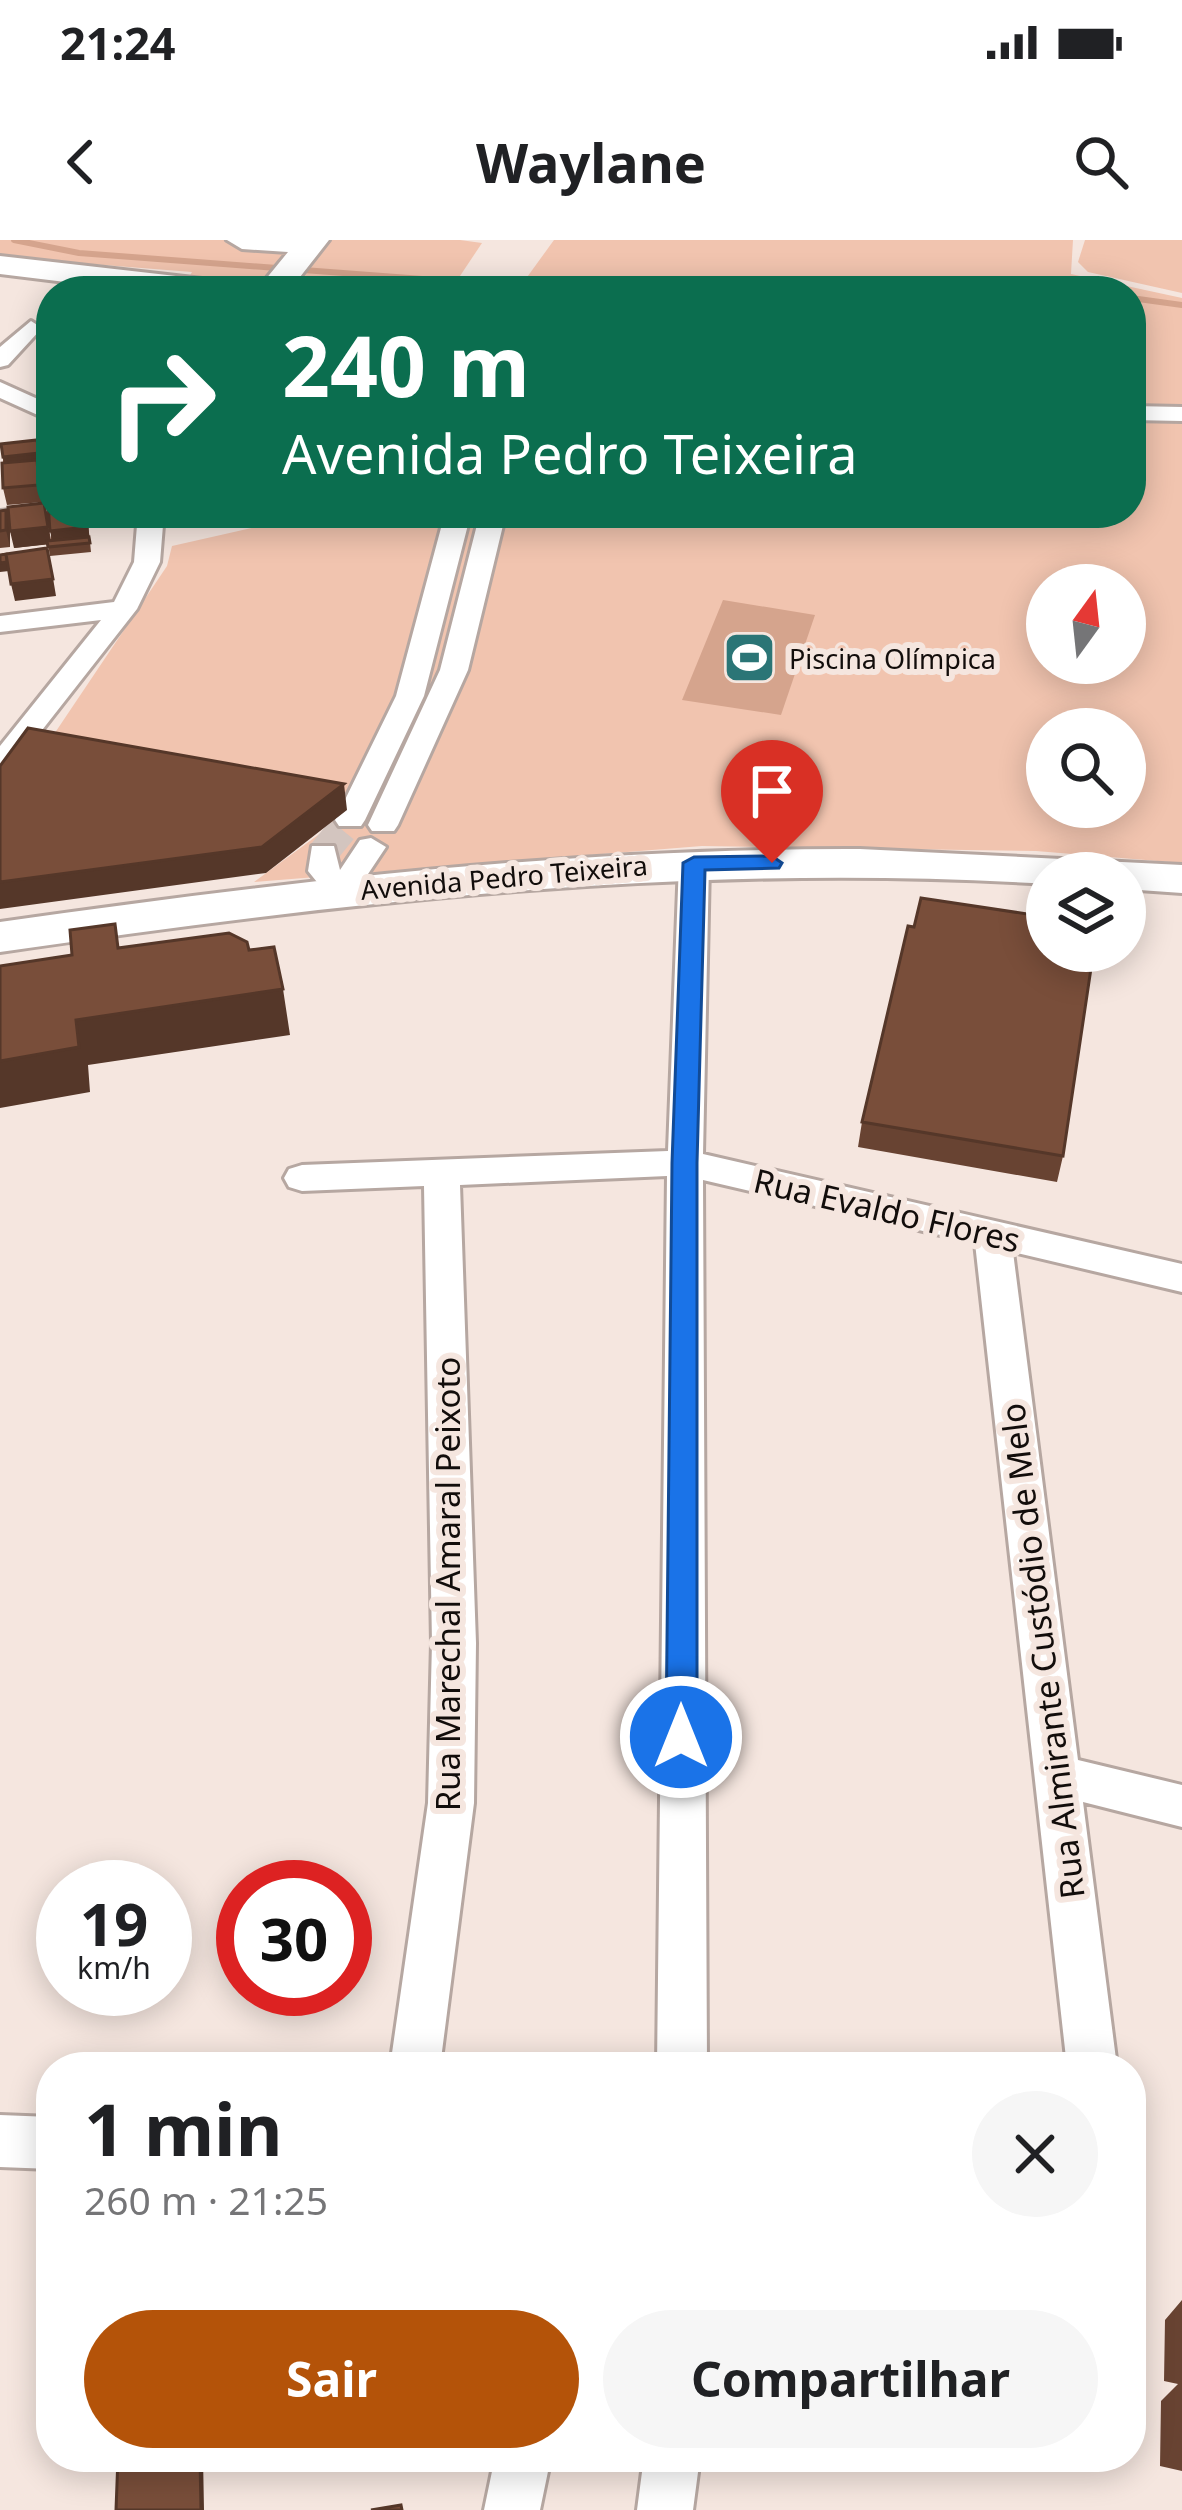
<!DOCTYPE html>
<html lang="pt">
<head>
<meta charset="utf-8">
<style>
  body { margin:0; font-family:"Noto Sans",sans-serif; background:#f6f6f6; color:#202124; height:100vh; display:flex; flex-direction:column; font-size:45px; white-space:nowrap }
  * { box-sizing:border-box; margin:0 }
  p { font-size:39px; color:#757577 }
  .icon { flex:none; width:66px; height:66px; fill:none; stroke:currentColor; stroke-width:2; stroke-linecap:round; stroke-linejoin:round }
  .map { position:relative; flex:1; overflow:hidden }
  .panel { position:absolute; left:36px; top:1812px; width:1110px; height:420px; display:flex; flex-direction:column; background:#fff; border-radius:48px; box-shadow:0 6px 30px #0003 }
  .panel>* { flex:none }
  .hud { position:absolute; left:36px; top:36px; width:1110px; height:252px; border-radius:48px; box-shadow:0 6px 30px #0003; background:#0b6e4f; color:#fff; overflow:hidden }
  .needle { width:78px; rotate:15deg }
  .buttons { position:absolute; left:1026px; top:324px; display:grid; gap:24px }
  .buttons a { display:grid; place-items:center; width:120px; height:120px; border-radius:50%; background:#fff; box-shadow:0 6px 30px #0003; font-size:60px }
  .speed { position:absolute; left:36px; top:1620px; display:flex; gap:24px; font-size:60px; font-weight:700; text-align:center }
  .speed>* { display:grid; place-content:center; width:156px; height:156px; border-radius:50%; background:#fff; box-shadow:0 6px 30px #0003; line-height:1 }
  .speed small { font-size:30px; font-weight:400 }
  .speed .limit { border:18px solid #d22; background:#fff; color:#111 }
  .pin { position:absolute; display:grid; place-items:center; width:102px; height:102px; color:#fff; margin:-123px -51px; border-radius:50% 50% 50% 0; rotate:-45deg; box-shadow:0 0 12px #0007 }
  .pin .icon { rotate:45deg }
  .me { position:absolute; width:132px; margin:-66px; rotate:0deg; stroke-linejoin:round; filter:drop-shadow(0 0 9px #0008) }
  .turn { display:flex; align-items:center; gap:42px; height:252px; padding:0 48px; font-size:54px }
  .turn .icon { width:156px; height:156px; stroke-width:2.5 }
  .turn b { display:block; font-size:84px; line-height:102px }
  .round { display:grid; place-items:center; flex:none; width:126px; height:126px; border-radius:63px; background:#f6f6f6 }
  .overview { display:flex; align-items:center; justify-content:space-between; height:204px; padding:0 48px }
  h1 { font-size:72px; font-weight:700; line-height:90px }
  .button { display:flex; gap:24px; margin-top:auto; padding:24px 48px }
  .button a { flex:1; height:138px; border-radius:72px; background:#b45309; color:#fff; font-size:48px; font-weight:700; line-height:138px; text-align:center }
  .button a+a { background:#f6f6f6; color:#202124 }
  .status { display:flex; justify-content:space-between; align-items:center; height:84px; padding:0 60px; background:#fff; direction:ltr }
  .status svg { height:33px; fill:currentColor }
  header { display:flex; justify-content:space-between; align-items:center; height:156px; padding:0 48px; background:#fff; font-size:54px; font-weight:700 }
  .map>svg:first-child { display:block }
</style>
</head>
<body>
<div class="status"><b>21:24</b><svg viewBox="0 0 49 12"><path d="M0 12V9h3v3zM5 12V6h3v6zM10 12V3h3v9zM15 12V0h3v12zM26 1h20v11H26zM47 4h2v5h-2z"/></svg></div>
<header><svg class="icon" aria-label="back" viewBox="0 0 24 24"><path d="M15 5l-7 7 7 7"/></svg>Waylane<svg class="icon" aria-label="search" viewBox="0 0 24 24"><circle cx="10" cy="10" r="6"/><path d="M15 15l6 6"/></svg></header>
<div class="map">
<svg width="1182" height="2270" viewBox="0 0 1182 2270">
  <rect width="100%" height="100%" fill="#f5e6df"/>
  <path fill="#f1c4af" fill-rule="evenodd" d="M0 0H460L482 3 450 51H181L192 32 15 18 0 15Z
    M554 0H1073L1071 34 1182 58V623L1036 611 702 606 254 642 333 584 32 527 167 326 172 306 318 273H1131V51H517ZM1047 345H1125V423H1047ZM1047 489H1125V567H1047Z
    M1085 0H1182V53L1088 32 1078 22Z"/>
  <path fill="#d5a48d" d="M723 360 815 375 781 475 682 460Z"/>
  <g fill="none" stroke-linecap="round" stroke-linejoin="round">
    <path stroke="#d5a48d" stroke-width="6" d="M14 0 79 13 462 42 652 46 898 40 1083 51
      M1131 58 1182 65"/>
    <path stroke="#d3c5bf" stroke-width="30" stroke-dasharray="30 15" stroke-linecap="butt" d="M323 613 350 580"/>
    <defs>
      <path id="street" d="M31 81 42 88 8 125 0 127V107Z
        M0 142 51 165V181L0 158Z
        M1131 166 1182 167V181L1131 180Z
        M51 266V273H67L63 278 0 287V271Z
        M138 273H164L160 322 137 369 10 531 0 534V506L101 380 0 392V376L114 362 134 322Z
        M445 273H471L424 456 365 580 361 586H339L335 580 396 456Z
        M480 273H506L468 430 398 585 394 591H372L368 585 440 430Z
        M371 598 386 607 352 658H330L308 631 312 606H334L340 630 360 600Z
        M694 613 709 623 703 914 1182 1024V1052L1013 1012 1078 1520 1182 1545V1587L1083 1562 1117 1827H1067L975 1003 703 940 707 1827H657L667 936 460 945 476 1403 474 1563 440 1827H390L428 1563 432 1403 424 946 302 951 289 947 284 938 289 929 302 925 668 911 679 623Z
        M0 1875 51 1877V1929L0 1927Z
        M495 2217H551L540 2270H484Z
        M644 2217H700L693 2270H637Z"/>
      <path id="secondary" d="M227 0H329L289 51H256L288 12 242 9Z
        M0 16 220 41 236 51H139L0 34Z
        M860 609 1182 625V653L1125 649V633H1047V644C694 622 349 661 0 712V682C287 641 570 608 860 609Z"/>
    </defs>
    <use href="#street" stroke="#b6a7a1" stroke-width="6"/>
    <use href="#secondary" stroke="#b6a7a1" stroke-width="6"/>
    <use href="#street" fill="#fff" fill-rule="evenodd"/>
    <use href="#secondary" fill="#fff" fill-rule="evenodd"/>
  </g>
  <path fill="#684332" d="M37 200 41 221H38L43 262 7 265 3 248V217Z
    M44 263 51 300V273H87L91 312 50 316 48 304 14 308Z
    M6 270 10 287V307L0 308V271Z
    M862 882 1063 916 1057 942 858 907Z
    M1182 2060V2231L1160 2226 1161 2161 1178 2144 1164 2141 1165 2080Z"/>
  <path fill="#553729" d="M39 213 41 221H38L43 262 39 245 5 225 3 217Z
    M44 263 51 304 14 308 10 291Z
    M6 270 10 287V307L6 290Z
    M87 273 90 304 54 307 50 291Z
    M7 322 9 331 0 332V323Z
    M51 326 56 356 15 361 11 344Z
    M344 544 347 570 266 633 0 669V642Z
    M283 749 290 795 88 825 90 852 0 868V821L76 780Z
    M200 2217H203L204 2270H201Z"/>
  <path fill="#794e3a" stroke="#553729" stroke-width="3" d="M37 200 39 213 3 217 1 204Z
    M37 220 39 245 3 248 2 223Z
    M44 263 48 287 10 291 8 267Z
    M48 264H51V273H85L87 287 50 291Z
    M6 270V290L0 291V271Z
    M89 297 90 303 48 307 47 301Z
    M47 308 53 339 11 344 6 314Z
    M6 314 7 322 0 323V315Z
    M28 488 344 544 262 607 0 642V526Z
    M921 658 1047 677V711H1084V713L1093 715 1063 916 862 882 908 686 914 687Z
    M115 684 118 708 229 693 247 702 249 710 274 707 283 749 76 780 79 807 0 821V726L72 715 70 690Z
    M1131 2044 1135 2045 1133 2108 1131 2107Z
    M118 2217H200L201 2270H116Z
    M401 2265 402 2270H371Z"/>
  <path fill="#1a73e8" stroke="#114b97" stroke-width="3" d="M772 616 782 623 779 628 705 630 697 923V1497L692 1507 681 1511 670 1507 666 1497 672 923 683 623 694 617Z"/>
  <defs>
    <symbol id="stadium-square" viewBox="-11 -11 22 22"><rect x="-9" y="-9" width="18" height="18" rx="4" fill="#2b7576" stroke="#f5e6df"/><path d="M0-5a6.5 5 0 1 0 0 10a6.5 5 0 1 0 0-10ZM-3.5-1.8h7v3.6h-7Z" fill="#fff"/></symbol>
  </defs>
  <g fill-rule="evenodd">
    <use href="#stadium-square" x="720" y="388" width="59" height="59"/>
  </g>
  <g text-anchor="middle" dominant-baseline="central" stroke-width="12" stroke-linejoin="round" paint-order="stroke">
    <g font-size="27" fill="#120d0b" stroke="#f5e6df" text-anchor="start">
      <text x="789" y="418">Piscina Olímpica</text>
    </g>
    <g font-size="27" fill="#120d0b" stroke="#f5e6df">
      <text transform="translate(504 637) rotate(-5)">Avenida Pedro Teixeira</text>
    </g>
    <g font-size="33" fill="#120d0b" stroke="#f5e6df">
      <text transform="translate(887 970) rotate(13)">Rua Evaldo Flores</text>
      <text transform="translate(447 1344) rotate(-90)">Rua Marechal Amaral Peixoto</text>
      <text transform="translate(1042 1411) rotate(-97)">Rua Almirante Custódio de Melo</text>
    </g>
  </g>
</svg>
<div class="buttons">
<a><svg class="needle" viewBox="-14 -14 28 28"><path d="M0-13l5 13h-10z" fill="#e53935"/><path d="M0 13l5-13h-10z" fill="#757577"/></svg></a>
<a><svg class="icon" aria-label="search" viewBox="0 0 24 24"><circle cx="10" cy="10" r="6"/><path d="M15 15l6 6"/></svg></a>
<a><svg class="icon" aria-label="layers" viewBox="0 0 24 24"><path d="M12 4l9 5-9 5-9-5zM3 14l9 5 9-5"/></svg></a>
</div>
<div class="speed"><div>19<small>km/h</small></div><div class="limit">30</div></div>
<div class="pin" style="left:772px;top:623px;background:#d93025"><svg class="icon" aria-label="arrive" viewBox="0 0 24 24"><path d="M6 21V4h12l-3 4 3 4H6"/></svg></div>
<svg class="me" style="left:681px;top:1497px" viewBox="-20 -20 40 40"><circle r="17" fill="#1a73e8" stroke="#fff" stroke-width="3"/><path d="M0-11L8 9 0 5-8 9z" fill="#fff"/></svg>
<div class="hud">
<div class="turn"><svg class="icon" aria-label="right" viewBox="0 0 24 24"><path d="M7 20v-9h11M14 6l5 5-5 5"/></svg><div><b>240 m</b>Avenida Pedro Teixeira</div></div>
</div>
<section class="panel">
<div class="overview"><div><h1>1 min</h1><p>260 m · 21:25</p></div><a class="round"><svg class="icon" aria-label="close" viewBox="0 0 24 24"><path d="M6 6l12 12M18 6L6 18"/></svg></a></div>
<div class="button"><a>Sair</a><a>Compartilhar</a></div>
</section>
</div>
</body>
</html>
